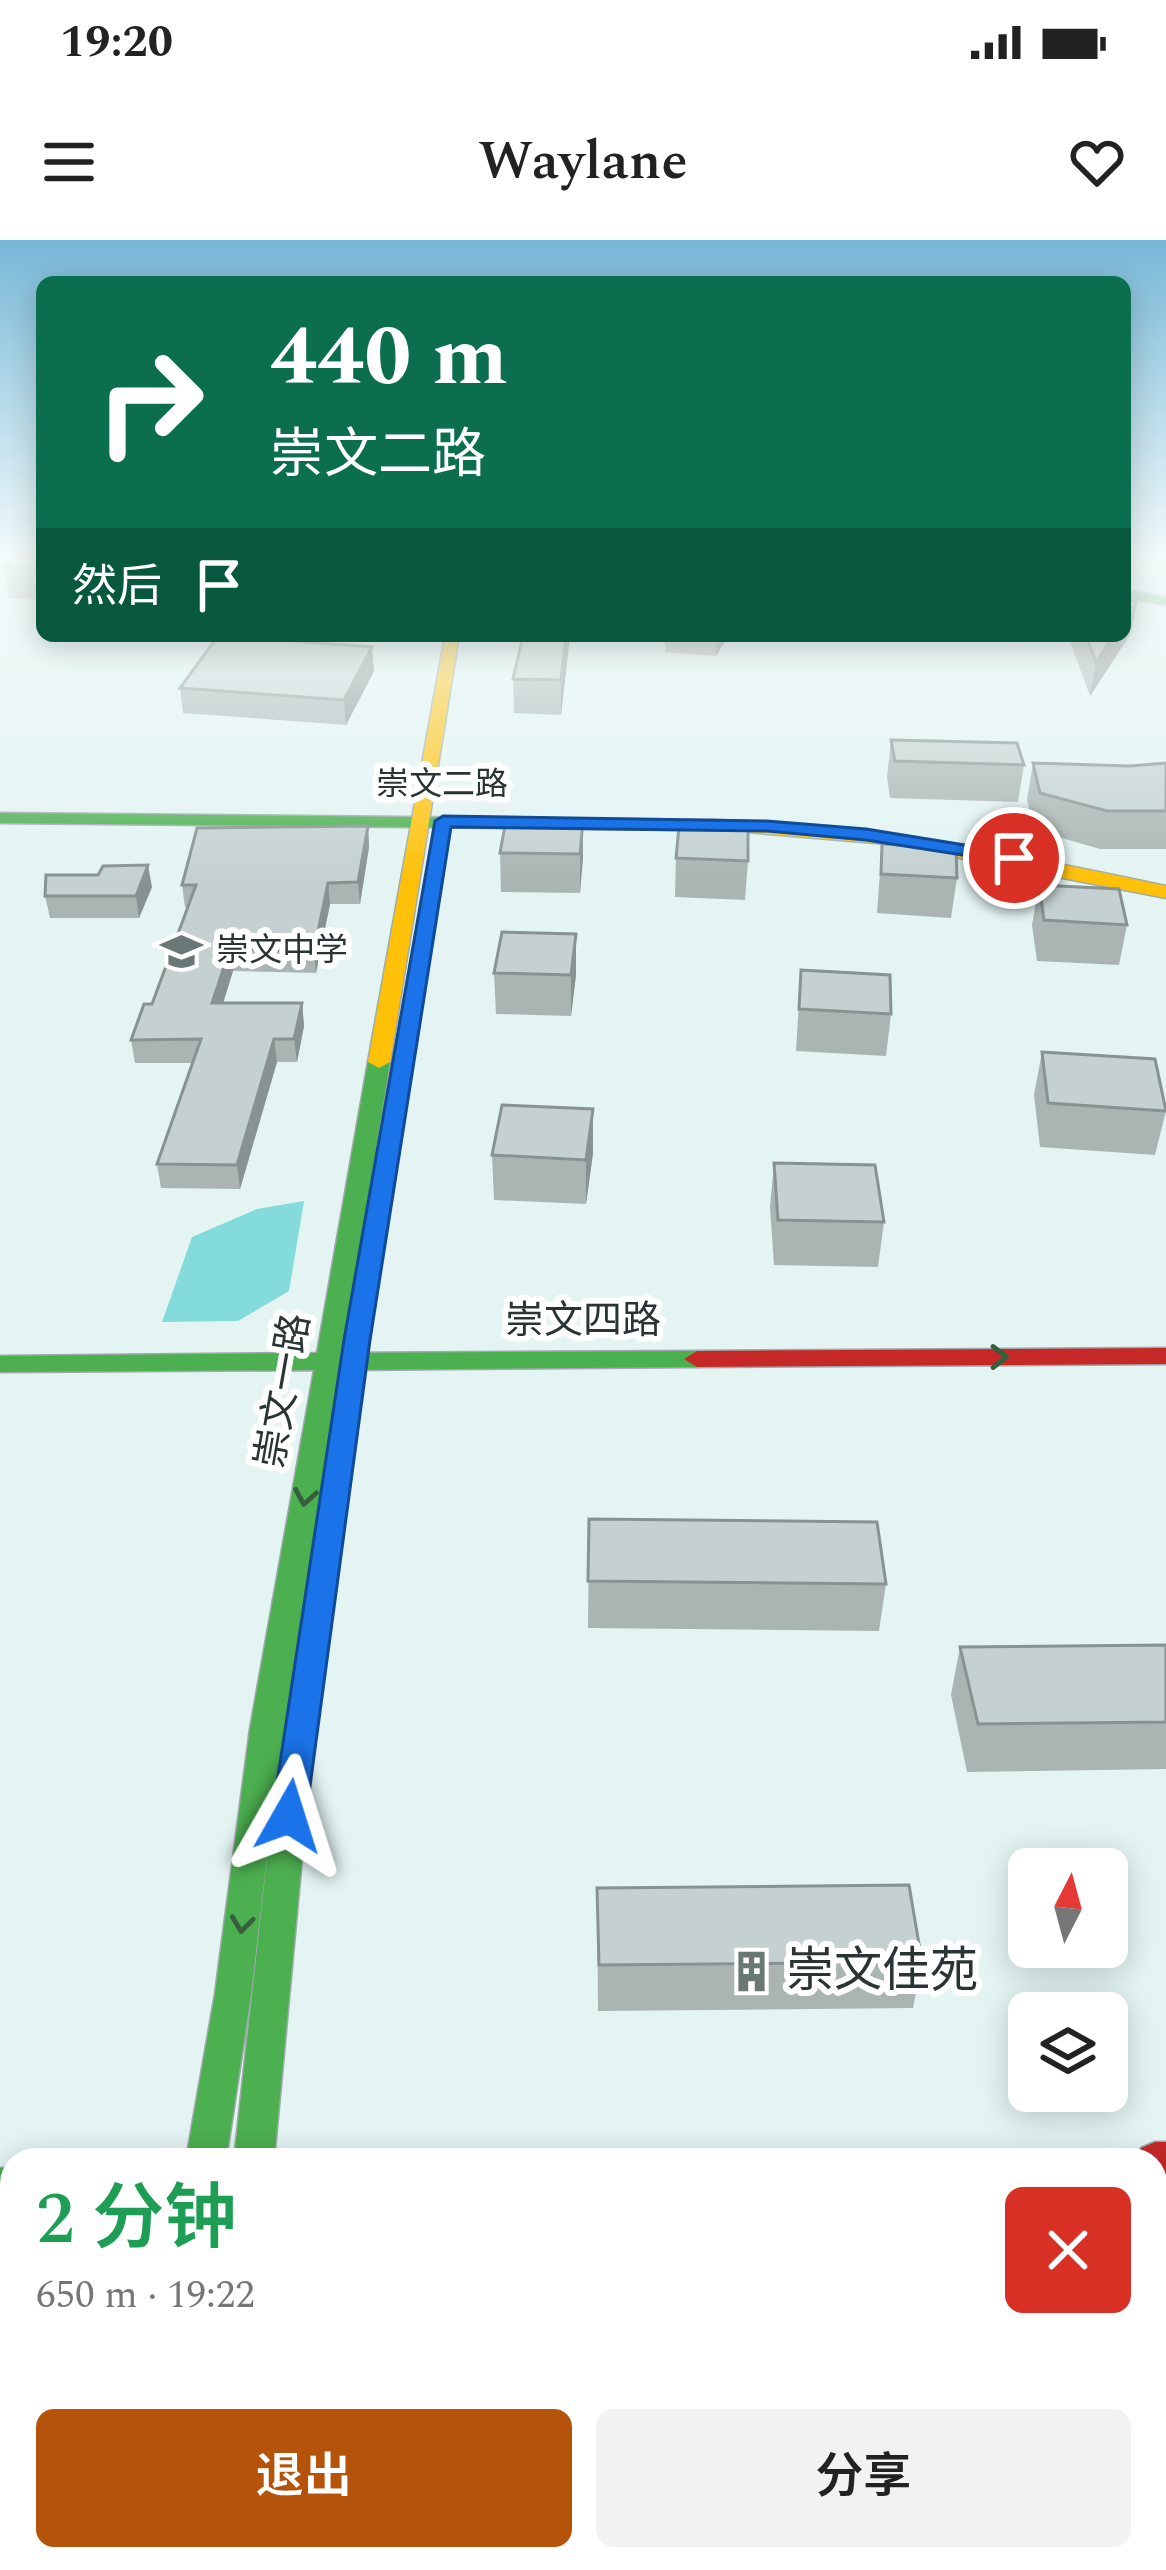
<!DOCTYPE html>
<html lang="zh">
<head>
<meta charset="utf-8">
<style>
  body { margin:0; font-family:Spectral,"Noto Sans SC",serif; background:#f2f2f2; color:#222; height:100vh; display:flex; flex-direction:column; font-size:45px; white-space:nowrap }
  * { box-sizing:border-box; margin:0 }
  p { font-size:39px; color:#767676 }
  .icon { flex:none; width:66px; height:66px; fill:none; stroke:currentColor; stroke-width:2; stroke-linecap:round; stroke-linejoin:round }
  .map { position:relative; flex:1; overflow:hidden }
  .sheet { position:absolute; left:0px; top:1908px; width:1167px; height:423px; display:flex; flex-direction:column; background:#fff; border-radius:36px 36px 0 0; box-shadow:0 6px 30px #0003 }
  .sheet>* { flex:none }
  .guide { position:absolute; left:36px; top:36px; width:1095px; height:366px; border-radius:18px; box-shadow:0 6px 30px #0003; background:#0b6e4f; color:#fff; overflow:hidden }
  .needle { width:78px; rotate:6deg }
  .fabs { position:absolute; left:1008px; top:1608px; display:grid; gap:24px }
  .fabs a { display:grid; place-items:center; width:120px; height:120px; border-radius:18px; background:#fff; box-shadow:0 6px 30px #0003; font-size:60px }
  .pin { position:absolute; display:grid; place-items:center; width:102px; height:102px; color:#fff; margin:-51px; border:6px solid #fff; border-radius:50%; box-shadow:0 3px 12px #0007 }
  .me { position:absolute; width:132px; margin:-66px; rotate:6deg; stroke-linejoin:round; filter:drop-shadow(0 0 9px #0008) }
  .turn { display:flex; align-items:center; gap:42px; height:252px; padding:0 36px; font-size:54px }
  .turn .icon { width:156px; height:156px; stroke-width:2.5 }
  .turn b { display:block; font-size:84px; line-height:102px }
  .then { display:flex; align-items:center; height:114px; padding:0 36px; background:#0003; gap:24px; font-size:45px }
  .round { display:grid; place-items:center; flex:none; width:126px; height:126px; border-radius:18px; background:#f2f2f2 }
  .overview { display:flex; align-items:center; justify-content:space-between; height:204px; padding:0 36px }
  h1 { font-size:72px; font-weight:600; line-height:90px; color:#1e9e55 }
  .button { display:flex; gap:24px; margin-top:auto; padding:24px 36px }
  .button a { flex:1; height:138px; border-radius:18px; background:#b45309; color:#fff; font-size:48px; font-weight:600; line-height:138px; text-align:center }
  .button a+a { background:#f2f2f2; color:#222 }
  .status { display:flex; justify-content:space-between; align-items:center; height:84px; padding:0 60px; background:#fff; direction:ltr }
  .status svg { height:33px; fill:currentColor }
  header { display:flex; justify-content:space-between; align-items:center; height:156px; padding:0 36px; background:#fff; font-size:54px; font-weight:600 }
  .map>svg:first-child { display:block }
</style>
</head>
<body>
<div class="status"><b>19:20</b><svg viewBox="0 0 49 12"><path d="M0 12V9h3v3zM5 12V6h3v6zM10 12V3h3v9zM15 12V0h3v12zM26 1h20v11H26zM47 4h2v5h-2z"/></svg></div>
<header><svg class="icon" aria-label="menu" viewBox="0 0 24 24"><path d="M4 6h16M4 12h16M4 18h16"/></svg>Waylane<svg class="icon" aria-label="heart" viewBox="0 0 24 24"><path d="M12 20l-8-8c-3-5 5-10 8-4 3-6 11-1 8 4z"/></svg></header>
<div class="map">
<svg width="1166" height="2330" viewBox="0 0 1166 2330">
  <rect width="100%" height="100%" fill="#e3f4f3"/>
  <path fill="#83dcdb" d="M304 961 289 1051 238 1081 162 1082 192 997 257 969Z"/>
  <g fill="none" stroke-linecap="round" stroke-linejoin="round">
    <defs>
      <path id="fast" d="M1125 350 1166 357V365L1125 358Z
        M0 573 716 580 725 585 716 590 0 583Z
        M379 816 390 822 343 1113 697 1111 710 1119 697 1127 340 1130 313 1300 326 1292 336 1295 341 1302 314 1489 274 1920H234L274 1555 251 1754 226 1920H186L215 1754 250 1489 314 1130 0 1132V1116L317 1113 368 822Z
        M0 1928H12V1966H0Z
        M1155 1944H1166V1984H1155Z
        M0 1974H12V2014H0Z
        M116 2319H162L161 2330H115Z"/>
      <path id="slow" d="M445 396H459L390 822 379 828 368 822Z
        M716 580C869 585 1017 614 1166 646V658L887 604 710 589V581Z"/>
      <path id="jam" d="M1166 1108V1124L697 1127 684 1119 697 1111Z
        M1155 1902H1166V1940H1155V1920H1136L1141 1908Z
        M178 2319H224L223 2330H177Z"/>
    </defs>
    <use href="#fast" stroke="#9fabab" stroke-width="3"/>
    <use href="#slow" stroke="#9fabab" stroke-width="3"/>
    <use href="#jam" stroke="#9fabab" stroke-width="3"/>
    <use href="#fast" fill="#4caf50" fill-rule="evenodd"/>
    <use href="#slow" fill="#ffc107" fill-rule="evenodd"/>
    <use href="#jam" fill="#c62828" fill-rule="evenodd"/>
  </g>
  <path fill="#a9b4b3" d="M42 315V360L9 358 3 326Z
    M1137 361 1131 393 1090 456 1068 396H1125Z
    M218 396H311L308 402 374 431 346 485 183 473 180 448Z
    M570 396 561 475 514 473 513 439Z
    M665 396H728L716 416 665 412Z
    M891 500 1024 525 1018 562 890 558 887 537Z
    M1033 523 1130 526 1166 523V609H1100L1034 590 1027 560Z
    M583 581 580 653 501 652 500 613Z
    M368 586 369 607 360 664H330L316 733 233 731 223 763H302L304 786 297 822H277L240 949 161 948 157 924 193 823H135L131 800 152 764 188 667H185L182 645Z
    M882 604 957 638 951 678 877 673Z
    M676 618 748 621 745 660 675 657Z
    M1039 645 1127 685 1119 725 1037 721 1032 685Z
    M152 647 139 678H50L45 656Z
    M801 730 891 774 886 816 796 811Z
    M494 733 576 735 571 776 496 774Z
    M1042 812 1166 871 1155 915 1040 907 1034 855Z
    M593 869V913L586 964 494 960 492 915Z
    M774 923 884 982 878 1027 774 1025 770 967Z
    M589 1279 886 1344 879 1391 588 1388Z
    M1166 1405V1529L967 1532 951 1455 960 1407Z
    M597 1648 922 1722 913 1768 598 1771Z"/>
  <path fill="#899292" d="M1137 361 1131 393 1090 456 1096 422 1113 396H1125V378Z
    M296 396H311L296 425 293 401Z
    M566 396H570L561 475V440Z
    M717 396H728L716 416Z
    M372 407 374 431 346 485 344 460Z
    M583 581V619L580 653V614Z
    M368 586 369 607 360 664 358 642Z
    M148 625 152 647 139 678 136 656Z
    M328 643 330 664 316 733 314 711Z
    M576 694V735L571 776V735Z
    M230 709 233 731 216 786 212 763Z
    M302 763 304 786 297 822 294 799Z
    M274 799 277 822 240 949 237 925Z
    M593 869V913L586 964V920Z"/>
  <path fill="#c4d1d0" stroke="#899292" stroke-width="3" d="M17 315H42V328L3 326Z
    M1125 359 1137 361 1125 378Z
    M218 396H296L293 401 372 407 344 460 180 448Z
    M523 396H566L561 440 513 439Z
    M1086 396H1113L1096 422Z
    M891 500 1017 503 1024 525 895 521Z
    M1033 523 1130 526 1166 523V571H1107L1040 553Z
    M506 580 583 581 580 614 500 613Z
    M368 586 358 642 328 643 314 711 230 709 212 763H302L294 799H274L237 925 157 924 201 799 131 800 144 764H152L196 645H182L197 588Z
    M679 586 748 588V621L676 618Z
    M882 604 956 608 957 638 881 634Z
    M148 625 136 656H45L46 635H98L103 626Z
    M1039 645 1119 649 1127 685 1044 680Z
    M502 692 576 694 571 735 494 733Z
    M801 730 890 735 891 774 799 769Z
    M1042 812 1155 819 1166 871 1048 863Z
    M502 865 593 869 586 920 492 915Z
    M774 923 875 925 884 982 778 980Z
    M589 1279 877 1282 886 1344 588 1341Z
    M1166 1405V1482L978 1484 960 1407Z
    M909 1645 922 1722 599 1725 597 1648Z"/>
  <defs><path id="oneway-chevron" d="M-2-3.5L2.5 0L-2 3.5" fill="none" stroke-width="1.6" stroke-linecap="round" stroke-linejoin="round" transform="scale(3)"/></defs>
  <g stroke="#355f3e">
    <use href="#oneway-chevron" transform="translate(999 1117)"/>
    <use href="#oneway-chevron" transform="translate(305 1257) rotate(100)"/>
    <use href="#oneway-chevron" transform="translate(242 1684) rotate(97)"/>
  </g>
  <linearGradient id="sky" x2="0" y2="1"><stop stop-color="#77b8d7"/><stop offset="0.49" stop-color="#f2fafa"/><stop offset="1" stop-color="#f2fafa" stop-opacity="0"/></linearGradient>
  <rect width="1166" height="641" fill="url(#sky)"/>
  <path fill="#1a73e8" stroke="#114b97" stroke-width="3" d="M443 576 767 581 866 589 1014 613 1023 618 1014 623 866 600 767 591 451 587 370 1100 306 1576 301 1586 289 1590 277 1586 272 1576 344 1100 435 581Z"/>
  <defs>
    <symbol id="school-bare" viewBox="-9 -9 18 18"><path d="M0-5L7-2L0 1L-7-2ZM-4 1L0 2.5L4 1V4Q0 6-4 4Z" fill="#6a7777" stroke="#fff" stroke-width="2.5" paint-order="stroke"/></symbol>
    <symbol id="building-bare" viewBox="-9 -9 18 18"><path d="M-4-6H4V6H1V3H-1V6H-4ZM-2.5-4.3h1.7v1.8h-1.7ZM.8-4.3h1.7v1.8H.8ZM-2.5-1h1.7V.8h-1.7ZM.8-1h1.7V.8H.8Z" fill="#6a7777" stroke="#fff" stroke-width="2.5" paint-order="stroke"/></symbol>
  </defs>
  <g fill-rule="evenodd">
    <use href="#school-bare" x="152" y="682" width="59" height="59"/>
    <use href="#building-bare" x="722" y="1702" width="59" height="59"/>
  </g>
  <g text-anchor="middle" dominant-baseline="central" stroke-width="12" stroke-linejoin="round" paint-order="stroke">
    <g font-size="33" fill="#293434" stroke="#fff">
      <text x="442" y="545">崇文二路</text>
    </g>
    <g font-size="33" fill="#293434" stroke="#fff" text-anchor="start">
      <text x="216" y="711">崇文中学</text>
    </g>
    <g font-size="39" fill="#293434" stroke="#fff">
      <text x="583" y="1081">崇文四路</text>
      <text transform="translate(284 1151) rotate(-80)">崇文一路</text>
    </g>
    <g font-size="48" fill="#293434" stroke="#fff" text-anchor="start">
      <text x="786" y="1731">崇文佳苑</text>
    </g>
  </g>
</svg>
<div class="fabs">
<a><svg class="needle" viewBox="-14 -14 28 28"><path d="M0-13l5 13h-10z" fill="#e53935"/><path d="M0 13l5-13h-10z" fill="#767676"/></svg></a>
<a><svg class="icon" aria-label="layers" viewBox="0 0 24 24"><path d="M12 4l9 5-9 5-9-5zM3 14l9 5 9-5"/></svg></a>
</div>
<div class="pin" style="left:1014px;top:618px;background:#d93025"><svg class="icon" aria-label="arrive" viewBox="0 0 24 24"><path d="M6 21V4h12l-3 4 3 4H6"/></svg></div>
<svg class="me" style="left:289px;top:1576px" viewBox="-20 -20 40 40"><path d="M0-17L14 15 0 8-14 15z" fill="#1a73e8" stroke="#fff" stroke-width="4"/></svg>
<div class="guide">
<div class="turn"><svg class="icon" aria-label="right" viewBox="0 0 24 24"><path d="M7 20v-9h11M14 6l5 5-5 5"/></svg><div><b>440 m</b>崇文二路</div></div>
<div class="then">然后<svg class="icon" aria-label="arrive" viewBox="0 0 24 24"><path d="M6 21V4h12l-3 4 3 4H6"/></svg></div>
</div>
<section class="sheet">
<div class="overview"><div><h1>2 分钟</h1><p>650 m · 19:22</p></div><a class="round" style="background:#d93025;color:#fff"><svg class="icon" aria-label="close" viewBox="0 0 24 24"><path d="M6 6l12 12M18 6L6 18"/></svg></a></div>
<div class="button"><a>退出</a><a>分享</a></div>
</section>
</div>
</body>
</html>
